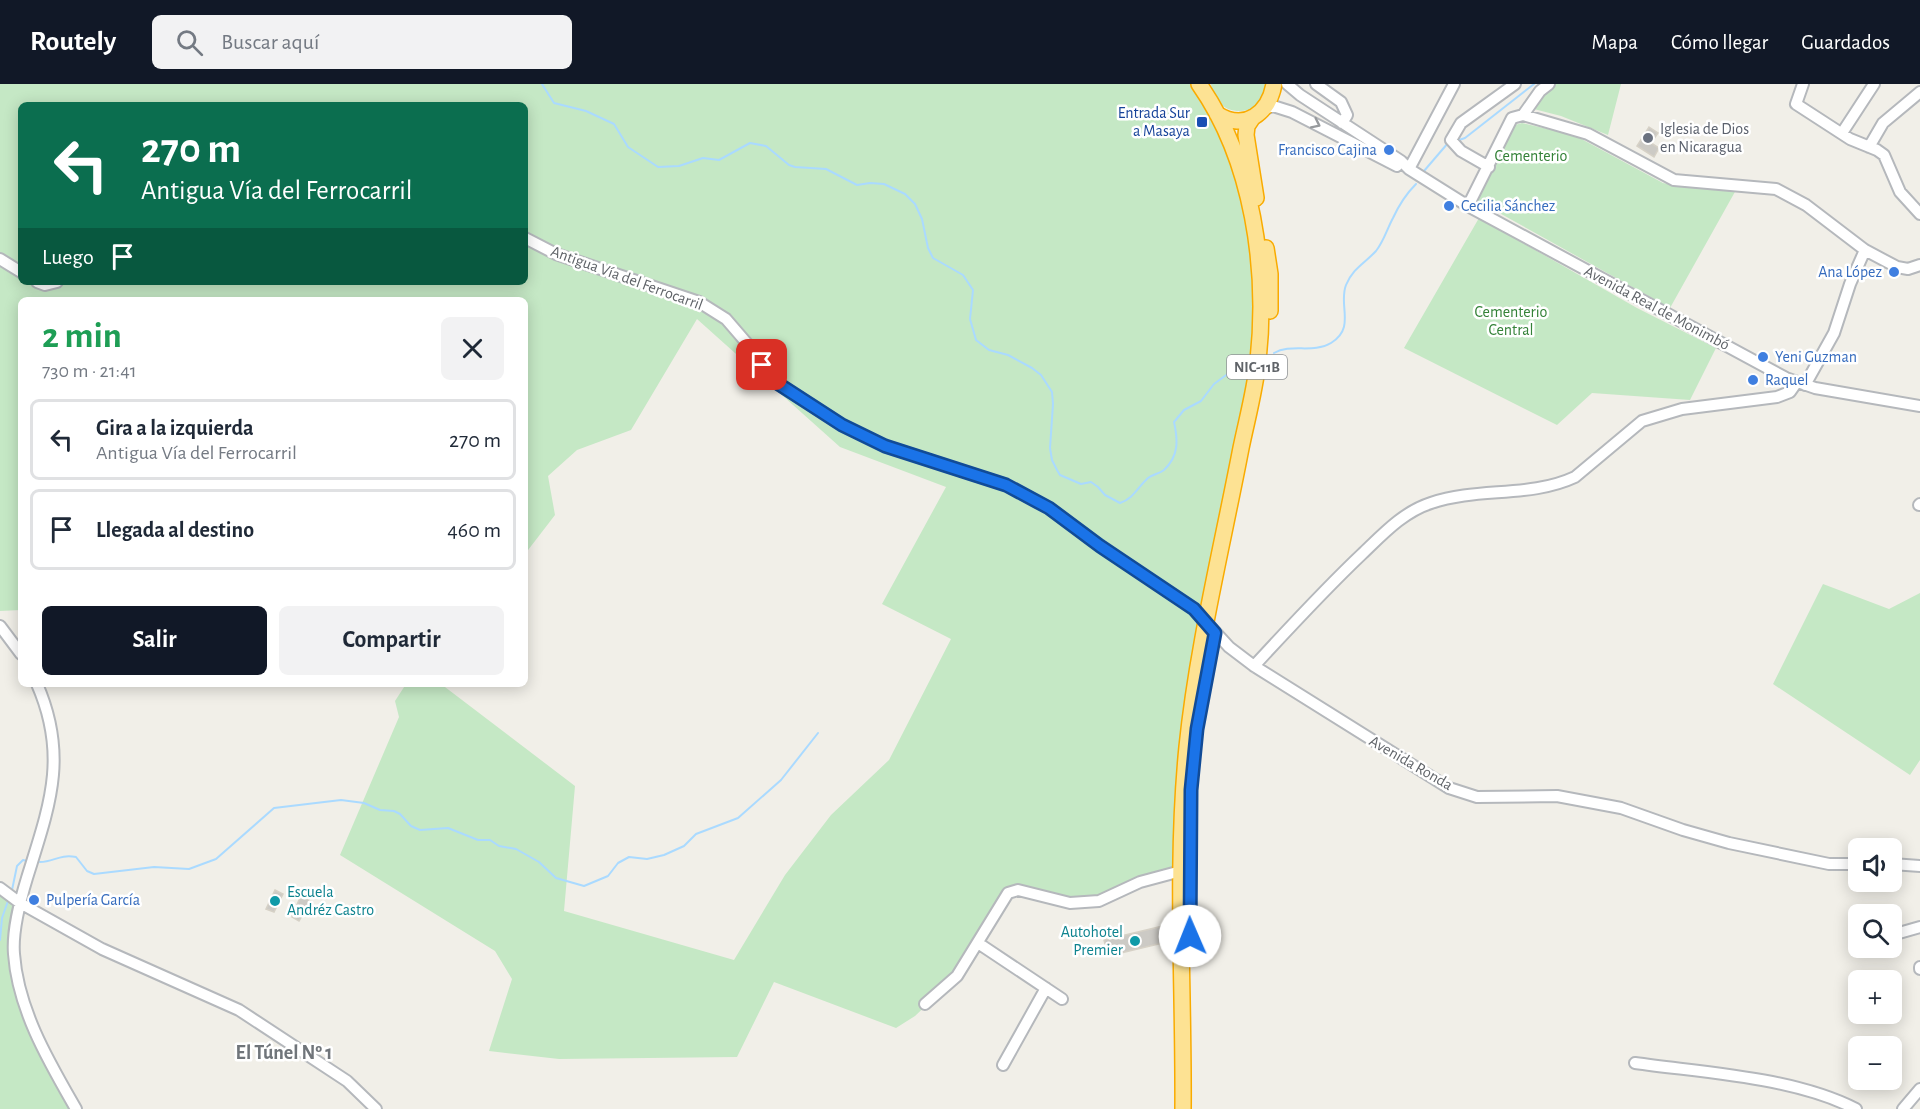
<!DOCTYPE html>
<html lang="es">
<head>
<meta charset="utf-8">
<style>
  body { margin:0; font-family:"Alegreya Sans",sans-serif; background:#f2f2f3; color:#1f2937; height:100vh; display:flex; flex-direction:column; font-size:22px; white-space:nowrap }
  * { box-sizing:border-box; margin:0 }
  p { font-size:20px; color:#747a83 }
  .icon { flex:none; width:33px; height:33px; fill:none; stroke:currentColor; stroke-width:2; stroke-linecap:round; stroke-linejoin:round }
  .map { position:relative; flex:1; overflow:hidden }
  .details { position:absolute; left:18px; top:213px; width:510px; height:390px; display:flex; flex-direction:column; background:#fff; border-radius:9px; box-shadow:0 3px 15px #0003 }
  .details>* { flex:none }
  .hud { position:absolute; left:18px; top:18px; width:510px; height:183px; border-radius:9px; box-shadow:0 3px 15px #0003; background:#0b6e4f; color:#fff; overflow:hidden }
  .buttons { position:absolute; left:1848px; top:754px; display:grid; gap:12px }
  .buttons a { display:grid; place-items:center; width:54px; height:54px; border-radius:9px; background:#fff; box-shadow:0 3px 15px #0003; font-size:30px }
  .pin { position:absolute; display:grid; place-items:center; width:51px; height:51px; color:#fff; margin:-26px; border-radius:12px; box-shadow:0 3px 9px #0006 }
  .me { position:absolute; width:66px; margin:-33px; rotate:359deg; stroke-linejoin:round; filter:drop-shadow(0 0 4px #0008) }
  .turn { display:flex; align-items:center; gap:21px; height:126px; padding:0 24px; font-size:27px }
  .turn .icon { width:78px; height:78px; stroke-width:2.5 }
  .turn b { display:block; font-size:42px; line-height:51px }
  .then { display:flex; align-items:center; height:57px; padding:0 24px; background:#0003; gap:12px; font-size:22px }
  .round { display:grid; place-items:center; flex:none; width:63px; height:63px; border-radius:9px; background:#f2f2f3 }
  .summary { display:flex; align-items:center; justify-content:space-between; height:102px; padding:0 24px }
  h1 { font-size:36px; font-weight:700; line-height:45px; color:#1e9e55 }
  .primary-button { display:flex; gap:12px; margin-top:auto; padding:12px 24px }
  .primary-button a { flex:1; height:69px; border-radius:9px; background:#111827; color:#fff; font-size:24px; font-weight:700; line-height:69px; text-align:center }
  .primary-button a+a { background:#f2f2f3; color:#1f2937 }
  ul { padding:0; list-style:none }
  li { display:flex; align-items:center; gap:18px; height:81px; margin:0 12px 9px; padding:0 12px; border:3px solid #e0e1e3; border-radius:9px }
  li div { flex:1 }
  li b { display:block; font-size:22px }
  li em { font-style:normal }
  header { display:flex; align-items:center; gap:36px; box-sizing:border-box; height:84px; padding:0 30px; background:#111827; color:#fff }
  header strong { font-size:28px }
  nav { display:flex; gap:33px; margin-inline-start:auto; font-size:21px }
  .search { width:420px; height:54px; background:#f2f2f3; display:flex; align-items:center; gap:15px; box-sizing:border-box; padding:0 21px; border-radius:9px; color:#747a83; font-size:22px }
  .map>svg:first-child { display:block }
</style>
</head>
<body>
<header>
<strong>Routely</strong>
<div class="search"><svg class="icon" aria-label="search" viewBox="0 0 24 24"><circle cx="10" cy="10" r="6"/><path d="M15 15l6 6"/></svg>Buscar aquí</div>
<nav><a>Mapa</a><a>Cómo llegar</a><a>Guardados</a></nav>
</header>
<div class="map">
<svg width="1920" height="1025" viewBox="0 0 1920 1025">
  <rect width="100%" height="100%" fill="#f1efe8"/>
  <path fill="#c5e8c5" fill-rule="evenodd" d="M0 0H1199L1217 30 1253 142 1258 277 1198 586 1181 787 1098 817 1008 809 957 892 915 932 896 944 774 898 737 973 559 975 489 967 512 895 495 867 340 771 399 633 395 617 406 600H441L575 702 564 827 734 876 785 791 831 731 889 676 951 555 882 520 946 403 840 363 697 235 631 346 577 366 548 392 555 431 525 470V216H21V526L0 527ZM21 21H525V198H21Z
    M1211 0H1269V2L1256 23C1235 33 1214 24 1211 0Z
    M1550 0H1621L1608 51 1561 32 1530 24Z
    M1522 39 1574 51 1663 99 1683 103 1736 106 1670 224 1476 116 1515 41Z
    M1479 134 1637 224 1716 264 1690 316 1592 309 1557 341 1404 264Z
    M1823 500 1889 525 1920 509V676L1910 691 1773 600Z
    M0 804 20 819 14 869 26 925 76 1025H0Z"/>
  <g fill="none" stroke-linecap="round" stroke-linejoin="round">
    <path stroke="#aadaff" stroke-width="2" d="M542 0 554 19 586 27 614 40 628 63 658 83 679 82 703 74 719 76 750 59 766 62 789 81 795 83 826 85 857 101 870 99 884 100 905 110 915 120 922 135 928 164 933 174 963 191 973 206 970 235 976 256 989 266 1008 271 1032 284 1041 291 1052 308 1053 320 1050 364 1052 376 1057 386 1060 391 1081 400 1091 398 1098 403 1105 411 1120 419C1134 414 1137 404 1148 394 1153 390 1159 390 1164 386 1179 372 1178 356 1174 338L1184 326 1201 317 1214 300 1233 286 1252 280
      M1456 57 1465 54 1534 0
      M1424 87 1448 59
      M1274 269C1291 259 1313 270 1331 259 1356 244 1338 221 1346 201 1353 184 1365 179 1376 167 1384 157 1387 145 1393 134 1399 121 1406 110 1416 100
      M40 778C54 778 59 770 76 773L87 787 94 790 154 783 189 785 216 775 274 724 341 716 364 719 380 726 394 727 400 730 411 742 420 746 448 744 478 756H490L499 762 516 765 539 778 556 794 584 802 608 792 618 779 629 773 647 775 664 771 684 762 696 750 738 734 781 696 818 649
      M12 806 17 782 23 776 27 777
      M0 856 2 834 8 817"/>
  </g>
  <path fill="#cccac5" stroke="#d6d1c6" stroke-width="1.5" d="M1649 43 1658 49 1651 59 1659 64 1654 73 1637 62Z
    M275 806 283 810 274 828 266 825Z
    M301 811 311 817 299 837 292 833Z
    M1163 842 1167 858 1108 872 1104 856Z"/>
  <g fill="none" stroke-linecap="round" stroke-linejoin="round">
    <defs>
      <path id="minor" d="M1287 0 1300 11 1401 77 1409 85 1468 122 1786 294 1815 304 1920 322
        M1316 0 1341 18 1347 31 1342 39
        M1803 0 1796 20 1850 55 1877 66 1884 71 1900 108 1920 130
        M1262 26 1273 22 1292 28 1397 82
        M1523 31 1540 7 1549 0
        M1842 49 1874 0
        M1869 63 1883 39 1920 8
        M1489 83 1461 67 1451 56 1461 39 1515 0
        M1409 85 1454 0
        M1468 122 1512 34 1523 31 1588 50 1674 96 1776 105 1806 121 1865 166 1897 183 1908 185 1920 181
        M525 154 556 170 699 218 726 235 751 264 774 297 842 341 885 362 1006 401 1049 424 1100 462 1194 525 1229 563 1254 582 1449 704 1477 713 1557 712 1621 724 1683 746 1729 759 1829 780H1858
        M0 175 21 188
        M37 198 45 201 57 198
        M1805 301 1834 249 1850 200 1865 166
        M1919 421 1920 420
        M0 542 21 570
        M1254 582C1289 544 1324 506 1362 470 1383 450 1403 428 1431 419 1478 403 1530 414 1575 393L1642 337 1682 325 1777 313 1790 308 1797 298
        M37 600C69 673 49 723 27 794 20 817 12 846 14 870 18 926 49 978 76 1025
        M1892 780 1920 782
        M0 804 20 819 102 865 239 926 347 997 376 1025
        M1892 851 1920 843
        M1856 855H1858
        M978 859 1062 915
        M1920 885V883
        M925 920 957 892 1008 809 1018 806 1070 819 1099 817 1140 798 1181 787
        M1635 979C1706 989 1793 993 1856 1025
        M1003 981 1046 904
        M1903 1025 1920 1005"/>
      <path id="highway" d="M1217 30C1245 48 1269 29 1274 0
        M1253 33 1247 42 1246 51 1256 114
        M1266 164 1270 190V227
        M1183 1025C1184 905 1175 783 1187 663 1197 564 1222 463 1241 364 1247 335 1255 306 1258 277 1268 185 1253 77 1199 0"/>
    </defs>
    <use href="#minor" stroke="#b5b8bc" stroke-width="14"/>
    <use href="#highway" stroke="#f9ab00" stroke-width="18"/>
    <use href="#minor" stroke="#fff" stroke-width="10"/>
    <use href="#highway" stroke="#fde293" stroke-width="15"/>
  </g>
  <defs><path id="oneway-chevron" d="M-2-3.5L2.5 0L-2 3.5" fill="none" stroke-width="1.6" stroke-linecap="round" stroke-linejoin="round" transform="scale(1.5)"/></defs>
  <use stroke="#979a9d" href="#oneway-chevron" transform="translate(1316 40) rotate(26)"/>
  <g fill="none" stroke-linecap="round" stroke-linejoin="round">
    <defs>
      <path id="route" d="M762 281 774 297 842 341 885 362 1006 401 1049 424 1100 462 1194 525 1215 549 1197 645 1191 706 1190 852"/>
    </defs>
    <use href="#route" stroke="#114b97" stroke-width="15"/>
    <use href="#route" stroke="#1a73e8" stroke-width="10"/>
  </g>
  <rect fill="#1a4fb4" stroke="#fff" stroke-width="2" x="1196" y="32" width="12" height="12" rx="3"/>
  <circle fill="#6b7280" stroke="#fff" stroke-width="2" cx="1648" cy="54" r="6"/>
  <g fill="#3f7fe0" stroke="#fff" stroke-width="2">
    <circle cx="1389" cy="66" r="6"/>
    <circle cx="1449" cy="122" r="6"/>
    <circle cx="1894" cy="188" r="6"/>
    <circle cx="1763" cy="273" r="6"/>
    <circle cx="1753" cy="296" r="6"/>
    <circle cx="34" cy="816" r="6"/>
  </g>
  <g fill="#0f9aa8" stroke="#fff" stroke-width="2">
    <circle cx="275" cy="817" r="6"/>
    <circle cx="1135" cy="857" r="6"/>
  </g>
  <g text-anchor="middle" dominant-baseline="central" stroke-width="5" stroke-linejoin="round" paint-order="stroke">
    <rect fill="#fff" stroke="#8f9295" stroke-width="1.5" x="1227" y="271" width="60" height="24" rx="4.5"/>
    <g font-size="15" font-weight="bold" fill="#5f6368">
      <text x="1257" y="283">NIC-11B</text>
    </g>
    <g font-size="16" fill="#164399" stroke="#fff" text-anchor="end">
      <text x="1190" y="29">Entrada Sur<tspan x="1190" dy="18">a Masaya</tspan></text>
    </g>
    <g font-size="16" fill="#5b616d" stroke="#fff" text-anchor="start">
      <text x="1660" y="45">Iglesia de Dios<tspan x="1660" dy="18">en Nicaragua</tspan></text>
    </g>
    <g font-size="16" fill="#366cbe" stroke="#fff" text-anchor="start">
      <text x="1377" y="66" text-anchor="end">Francisco Cajina</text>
      <text x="1461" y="122">Cecilia Sánchez</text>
      <text x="1882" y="188" text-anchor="end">Ana López</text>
      <text x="1775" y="273">Yeni Guzman</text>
      <text x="1765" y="296">Raquel</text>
      <text x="46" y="816">Pulpería García</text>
    </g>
    <g font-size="16" fill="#348238" stroke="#fff">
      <text x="1531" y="72">Cementerio</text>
      <text x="1511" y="228">Cementerio<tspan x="1511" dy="18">Central</tspan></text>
    </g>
    <g font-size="16" fill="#5f6368" stroke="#fff">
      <text transform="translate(627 194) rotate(20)">Antigua Vía del Ferrocarril</text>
      <text transform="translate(1657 224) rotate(28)">Avenida Real de Monimbó</text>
      <text transform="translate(1411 679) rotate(30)">Avenida Ronda</text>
    </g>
    <g font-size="16" fill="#0d838f" stroke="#fff" text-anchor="start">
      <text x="287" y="808">Escuela<tspan x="287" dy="18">Andréz Castro</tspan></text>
      <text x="1123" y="848" text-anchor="end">Autohotel<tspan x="1123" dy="18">Premier</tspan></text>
    </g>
    <g font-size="20" font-weight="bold" fill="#70757a" stroke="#fff">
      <text x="284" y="969">El Túnel Nº 1</text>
    </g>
  </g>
</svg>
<div class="buttons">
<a><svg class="icon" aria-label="sound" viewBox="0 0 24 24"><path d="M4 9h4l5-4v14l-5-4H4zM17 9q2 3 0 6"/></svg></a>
<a><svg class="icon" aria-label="search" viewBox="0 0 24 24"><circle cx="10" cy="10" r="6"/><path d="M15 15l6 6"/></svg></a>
<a>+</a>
<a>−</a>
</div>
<div class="pin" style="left:762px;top:281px;background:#d93025"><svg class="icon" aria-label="arrive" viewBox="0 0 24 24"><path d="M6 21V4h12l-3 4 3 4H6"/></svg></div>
<svg class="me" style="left:1190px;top:852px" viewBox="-20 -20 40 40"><circle r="19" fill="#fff"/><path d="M0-13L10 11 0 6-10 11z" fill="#1a73e8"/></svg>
<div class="hud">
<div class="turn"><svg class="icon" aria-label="left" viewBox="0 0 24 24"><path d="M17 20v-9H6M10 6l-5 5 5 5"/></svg><div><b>270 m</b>Antigua Vía del Ferrocarril</div></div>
<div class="then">Luego<svg class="icon" aria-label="arrive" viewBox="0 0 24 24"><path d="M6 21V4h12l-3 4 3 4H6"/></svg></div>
</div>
<section class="details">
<div class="summary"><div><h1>2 min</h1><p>730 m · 21:41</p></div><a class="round"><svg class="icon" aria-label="close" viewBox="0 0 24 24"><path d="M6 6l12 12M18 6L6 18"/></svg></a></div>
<ul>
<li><svg class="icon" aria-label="left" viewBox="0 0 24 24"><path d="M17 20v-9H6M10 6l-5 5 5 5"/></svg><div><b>Gira a la izquierda</b><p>Antigua Vía del Ferrocarril</p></div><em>270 m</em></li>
<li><svg class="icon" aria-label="arrive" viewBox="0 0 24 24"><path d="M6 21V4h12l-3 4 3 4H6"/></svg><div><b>Llegada al destino</b></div><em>460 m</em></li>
</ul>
<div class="primary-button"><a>Salir</a><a>Compartir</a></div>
</section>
</div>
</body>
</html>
